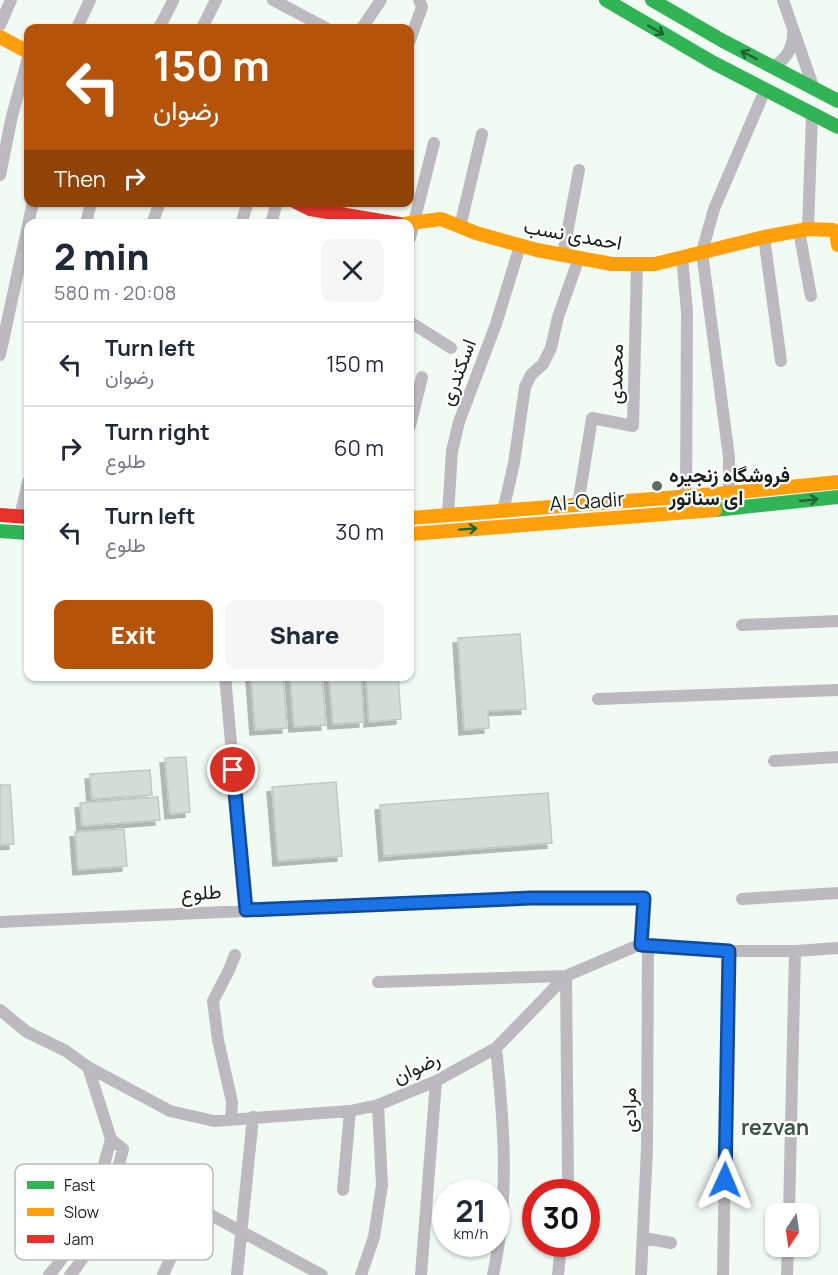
<!DOCTYPE html>
<html lang="en">
<head>
<meta charset="utf-8">
<style>
  body { margin:0; font-family:Manrope,Vazirmatn,sans-serif; background:#f6f6f7; color:#1f2937; height:100vh; display:flex; flex-direction:column; font-size:22px; white-space:nowrap }
  * { box-sizing:border-box; margin:0 }
  p { font-size:20px; color:#747a83 }
  .icon { flex:none; width:33px; height:33px; fill:none; stroke:currentColor; stroke-width:2; stroke-linecap:round; stroke-linejoin:round }
  .map { position:relative; flex:1; overflow:hidden }
  .details { position:absolute; left:24px; top:219px; width:390px; height:462px; display:flex; flex-direction:column; background:#fff; border-radius:12px; box-shadow:0 2px 4px #0004 }
  .details>* { flex:none }
  .banner { position:absolute; left:24px; top:24px; width:390px; height:183px; border-radius:12px; box-shadow:0 2px 4px #0004; background:#b45309; color:#fff; overflow:hidden }
  .needle { width:39px; rotate:193deg }
  .buttons { position:absolute; left:765px; top:1203px; display:grid; gap:12px }
  .buttons a { display:grid; place-items:center; width:54px; height:54px; border-radius:12px; background:#fff; box-shadow:0 2px 4px #0004; font-size:30px }
  .speed { position:absolute; left:432px; top:1179px; display:flex; gap:12px; font-size:30px; font-weight:700; text-align:center }
  .speed>* { display:grid; place-content:center; width:78px; height:78px; border-radius:50%; background:#fff; box-shadow:0 2px 4px #0004; line-height:1 }
  .speed small { font-size:15px; font-weight:400 }
  .speed .limit { border:9px solid #d22; background:#fff; color:#111 }
  .pin { position:absolute; display:grid; place-items:center; width:51px; height:51px; color:#fff; margin:-26px; border:3px solid #fff; border-radius:50%; box-shadow:0 2px 6px #0007 }
  .me { position:absolute; width:66px; margin:-33px; rotate:1deg; stroke-linejoin:round; filter:drop-shadow(0 0 4px #0008) }
  .turn { display:flex; align-items:center; gap:21px; height:126px; padding:0 30px; font-size:27px }
  .turn .icon { width:78px; height:78px; stroke-width:2.5 }
  .turn b { display:block; font-size:42px; line-height:51px }
  .then { display:flex; align-items:center; height:57px; padding:0 30px; background:#0003; gap:12px; font-size:22px }
  .round { display:grid; place-items:center; flex:none; width:63px; height:63px; border-radius:12px; background:#f6f6f7 }
  .head { display:flex; align-items:center; justify-content:space-between; height:102px; padding:0 30px }
  h1 { font-size:36px; font-weight:800; line-height:45px }
  .cta { display:flex; gap:12px; margin-top:auto; padding:12px 30px }
  .cta a { flex:1; height:69px; border-radius:12px; background:#b45309; color:#fff; font-size:24px; font-weight:800; line-height:69px; text-align:center }
  .cta a+a { background:#f6f6f7; color:#1f2937 }
  ul { padding:0; list-style:none }
  li { display:flex; align-items:center; gap:18px; height:84px; padding:0 30px; border-top:2px solid #e0e1e3 }
  li div { flex:1 }
  li b { display:block; font-size:22px }
  li em { font-style:normal }
  .map>svg:first-child { display:block }
</style>
</head>
<body>
<div class="map">
<svg width="838" height="1275" viewBox="0 0 838 1275">
  <defs>
    <filter id="shadow"><feDropShadow dx="-5" dy="5" stdDeviation="0" flood-color="#0004"/></filter>
  </defs>
  <rect width="100%" height="100%" fill="#f1faf3"/>
  <path fill="#d3ddd5" stroke="#c0c9c2" stroke-width="1.5" filter="url(#shadow)" d="M520 634 526 709 488 711 489 728 464 730 458 638Z
    M251 676H283L287 728 255 730Z
    M290 676H322L326 725 294 727Z
    M329 676H361L364 722 333 724Z
    M366 676H398L401 719 369 722Z
    M186 757 190 812 170 814 165 758Z
    M150 770 152 795 92 799 90 774Z
    M336 782 342 856 278 861 272 787Z
    M0 785H10L14 844 0 845Z
    M548 793 552 843 384 856 380 805Z
    M158 797 160 820 82 826 80 803Z
    M124 829 127 866 78 870 75 832Z"/>
  <g fill="none" stroke-linecap="round" stroke-linejoin="round">
    <path stroke="#bcbabe" stroke-width="12" d="M273 0 326 28
      M783 0 813 86
      M0 25 11 0
      M77 28 90 0
      M159 28 173 1
      M202 28 216 0
      M362 28 381 0
      M410 40 422 7 419 0
      M772 67C786 60 793 49 793 33
      M0 175 12 116 28 58
      M86 224 91 202
      M152 224 160 202
      M241 224 248 202
      M271 224 277 202
      M334 224 342 202
      M460 227 482 134
      M808 229 812 114
      M799 231 811 296
      M764 237 781 361
      M410 238 434 143
      M563 255 579 170
      M682 257 687 312 686 497
      M410 322 451 348
      M0 355 33 202
      M410 426 422 377
      M729 493V457L702 252 714 209 765 90
      M578 505 592 418 633 426 637 264
      M503 511 514 463 525 387 531 375 543 364 551 348 558 317 579 258
      M448 515 452 451 459 422 496 324 520 246
      M20 517 28 482
      M742 625 838 621
      M225 676 246 910
      M598 699 838 690
      M774 761 838 757
      M742 899 838 893
      M0 922 531 898H644L641 944
      M378 982 566 976 568 1179 567 1192
      M0 1010 27 1032 66 1051 88 1067 170 1111 214 1121 350 1111 378 1105 436 1081 496 1048 566 976 641 944 729 951H795L838 948
      M231 1119 232 1102 218 1040 213 1001 229 970 235 955
      M343 1190 350 1111
      M789 1214 795 951
      M644 1238 671 1243
      M49 1275C83 1237 98 1189 111 1139
      M70 1275C100 1242 112 1192 123 1149L111 1139 88 1067
      M163 1275 194 1206 322 1275
      M237 1275 253 1117
      M361 1275 374 1237 382 1185 378 1105
      M421 1275 436 1081
      M493 1275C510 1200 504 1123 496 1048
      M558 1275 561 1244
      M641 1275 647 1148 648 945
      M723 1275 729 951
      M787 1275 788 1246"/>
    <path stroke="#30b455" stroke-width="14" d="M606 0 712 62 838 127
      M652 0 723 41 838 101
      M715 510 838 497
      M0 531 28 533"/>
    <path stroke="#ff9f0a" stroke-width="14" d="M0 37 28 52
      M403 224 441 219 476 233 537 250 612 264H655L764 237 808 229 833 230 836 232 838 245
      M410 518 729 493 838 482
      M410 534 715 510"/>
    <path stroke="#e5322d" stroke-width="14" d="M296 202 310 209 399 224
      M0 515 28 517"/>
  </g>
  <defs><path id="oneway-shaft" d="M-6 0H5M1.5-3L5.5 0L1.5 3" fill="none" stroke-width="1.6" stroke-linecap="round" stroke-linejoin="round" transform="scale(1.5)"/></defs>
  <g stroke="#226334">
    <use href="#oneway-shaft" transform="translate(656 30) rotate(30)"/>
    <use href="#oneway-shaft" transform="translate(749 55) rotate(-153)"/>
    <use href="#oneway-shaft" transform="translate(809 500) rotate(-6)"/>
    <use href="#oneway-shaft" transform="translate(468 529) rotate(-4)"/>
  </g>
  <g fill="none" stroke-linecap="round" stroke-linejoin="round">
    <defs>
      <path id="route" d="M233 770 246 910 531 898H644L641 945 729 951 725 1180"/>
    </defs>
    <use href="#route" stroke="#114b97" stroke-width="15"/>
    <use href="#route" stroke="#1a73e8" stroke-width="10"/>
  </g>
  <circle fill="#636c65" stroke="#fff" stroke-width="2" cx="657" cy="486" r="6"/>
  <g text-anchor="middle" dominant-baseline="central" stroke-width="4.5" stroke-linejoin="round" paint-order="stroke">
    <g font-size="20" fill="#162019" stroke="#fff">
      <text transform="translate(573 234) rotate(10)">احمدی نسب</text>
      <text transform="translate(457 372) rotate(-69)">اسکندری</text>
      <text transform="translate(615 374) rotate(-89)">محمدی</text>
      <text transform="translate(587 501) rotate(-4)">Al-Qadir</text>
      <text transform="translate(201 892) rotate(-3)">طلوع</text>
      <text transform="translate(416 1067) rotate(-25)">رضوان</text>
      <text transform="translate(628 1110) rotate(-90)">مرادی</text>
    </g>
    <g font-size="20" font-weight="bold" fill="#162019" stroke="#fff" text-anchor="start">
      <text x="669" y="474">فروشگاه زنجیره<tspan x="669" dy="23">ای سناتور</tspan></text>
    </g>
    <g font-size="21" font-weight="bold" fill="#3d5442" stroke="#fff">
      <text x="775" y="1127">rezvan</text>
    </g>
  </g>
  <rect x="15" y="1164" width="198" height="96" rx="9" fill="#fff" stroke="#b9bcba" stroke-width="1.5"/>
  <rect x="27" y="1181" width="27" height="8" fill="#30b455"/>
  <rect x="27" y="1208" width="27" height="8" fill="#ff9f0a"/>
  <rect x="27" y="1235" width="27" height="8" fill="#e5322d"/>
  <g font-size="16" fill="#162019">
    <text x="64" y="1191">Fast</text>
    <text x="64" y="1218">Slow</text>
    <text x="64" y="1245">Jam</text>
  </g>
</svg>
<div class="buttons">
<a><svg class="needle" viewBox="-14 -14 28 28"><path d="M0-13l5 13h-10z" fill="#e53935"/><path d="M0 13l5-13h-10z" fill="#747a83"/></svg></a>
</div>
<div class="speed"><div>21<small>km/h</small></div><div class="limit">30</div></div>
<div class="pin" style="left:233px;top:770px;background:#d93025"><svg class="icon" aria-label="arrive" viewBox="0 0 24 24"><path d="M6 21V4h12l-3 4 3 4H6"/></svg></div>
<svg class="me" style="left:725px;top:1180px" viewBox="-20 -20 40 40"><path d="M0-17L14 15 0 8-14 15z" fill="#1a73e8" stroke="#fff" stroke-width="4"/></svg>
<div class="banner">
<div class="turn"><svg class="icon" aria-label="left" viewBox="0 0 24 24"><path d="M17 20v-9H6M10 6l-5 5 5 5"/></svg><div><b>150 m</b>رضوان</div></div>
<div class="then">Then<svg class="icon" aria-label="right" viewBox="0 0 24 24"><path d="M7 20v-9h11M14 6l5 5-5 5"/></svg></div>
</div>
<section class="details">
<div class="head"><div><h1>2 min</h1><p>580 m · 20:08</p></div><a class="round"><svg class="icon" aria-label="close" viewBox="0 0 24 24"><path d="M6 6l12 12M18 6L6 18"/></svg></a></div>
<ul>
<li><svg class="icon" aria-label="left" viewBox="0 0 24 24"><path d="M17 20v-9H6M10 6l-5 5 5 5"/></svg><div><b>Turn left</b><p>رضوان</p></div><em>150 m</em></li>
<li><svg class="icon" aria-label="right" viewBox="0 0 24 24"><path d="M7 20v-9h11M14 6l5 5-5 5"/></svg><div><b>Turn right</b><p>طلوع</p></div><em>60 m</em></li>
<li><svg class="icon" aria-label="left" viewBox="0 0 24 24"><path d="M17 20v-9H6M10 6l-5 5 5 5"/></svg><div><b>Turn left</b><p>طلوع</p></div><em>30 m</em></li>
</ul>
<div class="cta"><a>Exit</a><a>Share</a></div>
</section>
</div>
</body>
</html>
